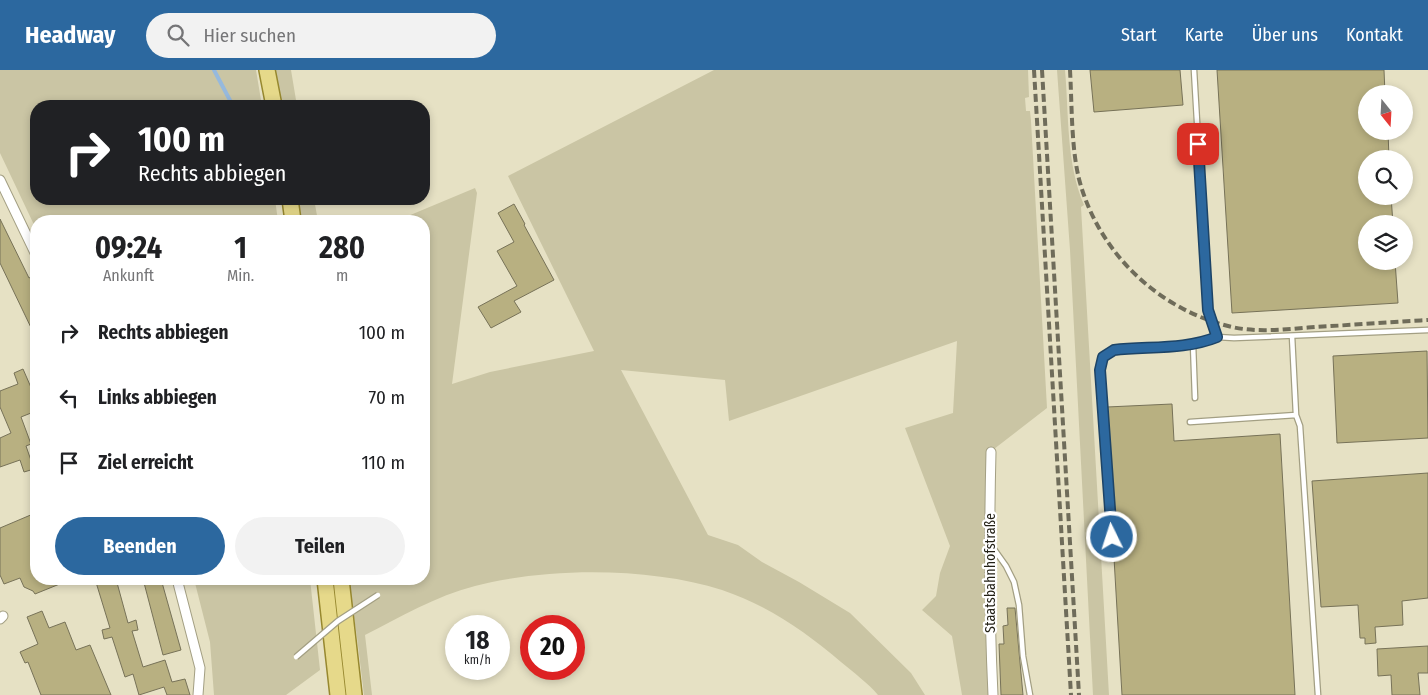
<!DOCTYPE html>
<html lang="de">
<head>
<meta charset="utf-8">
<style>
  body { margin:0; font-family:"Fira Sans Condensed",sans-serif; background:#f2f2f2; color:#202124; height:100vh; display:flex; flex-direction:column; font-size:19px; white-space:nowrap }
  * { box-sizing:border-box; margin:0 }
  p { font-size:16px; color:#757577 }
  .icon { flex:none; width:28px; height:28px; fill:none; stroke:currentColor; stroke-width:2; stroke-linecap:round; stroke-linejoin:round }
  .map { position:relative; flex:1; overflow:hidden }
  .details { position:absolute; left:30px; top:145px; width:400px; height:370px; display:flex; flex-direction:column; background:#fff; border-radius:20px; box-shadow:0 2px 8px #0003 }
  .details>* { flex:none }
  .hud { position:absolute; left:30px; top:30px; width:400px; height:105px; border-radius:20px; box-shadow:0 2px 8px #0003; background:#202124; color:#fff; overflow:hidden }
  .needle { width:32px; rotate:162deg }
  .controls { position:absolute; left:1358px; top:15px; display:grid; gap:10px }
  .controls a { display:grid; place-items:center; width:55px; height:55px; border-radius:50%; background:#fff; box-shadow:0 2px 8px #0003; font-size:25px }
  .speed { position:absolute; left:445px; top:545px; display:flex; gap:10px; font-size:25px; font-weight:700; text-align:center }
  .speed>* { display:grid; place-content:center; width:65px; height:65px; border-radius:50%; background:#fff; box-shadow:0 2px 8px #0003; line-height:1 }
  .speed small { font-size:12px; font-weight:400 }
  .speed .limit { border:8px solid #d22; background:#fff; color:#111 }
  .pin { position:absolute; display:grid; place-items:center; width:42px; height:42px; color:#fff; margin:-21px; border-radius:10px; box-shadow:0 2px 8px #0006 }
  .me { position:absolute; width:55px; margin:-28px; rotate:356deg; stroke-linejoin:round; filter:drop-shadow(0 0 4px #0008) }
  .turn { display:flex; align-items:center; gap:18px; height:105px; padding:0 25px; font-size:22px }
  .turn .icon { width:65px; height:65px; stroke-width:2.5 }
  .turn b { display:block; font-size:35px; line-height:42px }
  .eta { display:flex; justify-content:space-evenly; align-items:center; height:85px; text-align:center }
  .eta b { font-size:30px; font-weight:700; line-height:35px }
  .cta { display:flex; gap:10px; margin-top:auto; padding:10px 25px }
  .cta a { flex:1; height:58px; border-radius:30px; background:#2c689f; color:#fff; font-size:20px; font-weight:700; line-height:58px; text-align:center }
  .cta a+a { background:#f2f2f2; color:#202124 }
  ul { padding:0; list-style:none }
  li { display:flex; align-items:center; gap:15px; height:65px; padding:0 25px }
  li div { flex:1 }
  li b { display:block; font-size:19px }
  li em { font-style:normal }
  header { display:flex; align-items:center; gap:30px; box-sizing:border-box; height:70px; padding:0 25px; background:#2c689f; color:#fff }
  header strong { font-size:24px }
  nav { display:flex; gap:28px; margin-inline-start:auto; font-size:18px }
  .search { width:350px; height:45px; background:#f2f2f2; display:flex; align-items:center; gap:12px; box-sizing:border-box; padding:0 18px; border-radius:28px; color:#757577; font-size:19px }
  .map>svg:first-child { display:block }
</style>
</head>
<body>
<header>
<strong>Headway</strong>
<div class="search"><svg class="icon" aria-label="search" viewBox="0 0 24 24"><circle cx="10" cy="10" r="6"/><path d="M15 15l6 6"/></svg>Hier suchen</div>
<nav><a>Start</a><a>Karte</a><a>Über uns</a><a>Kontakt</a></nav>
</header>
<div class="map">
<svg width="1428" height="625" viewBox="0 0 1428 625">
  <rect width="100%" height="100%" fill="#e6e1c4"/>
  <path fill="#cac5a4" d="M0 0H256L262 36H36V129H275L278 151H36V159L0 83Z
    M275 0H291L297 36H281Z
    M714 0H1028L1029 27 1025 28 1026 41H1030L1031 51 1047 338 994 379 991 625H962L952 566 922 540 936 526 940 503 950 476 905 358 953 343 957 271 729 351 725 310 621 300 708 465 738 475 762 492 799 512 850 543 911 603 925 625H878C868 613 854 603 841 592 806 562 767 535 722 520 651 497 547 497 475 516 436 526 400 547 365 565L372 625H364L357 567 348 509H424V151H396L475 118 477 123 452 314 490 302 594 281 508 106Z
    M1057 0H1065C1069 45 1066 93 1084 135L1081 137 1109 625H1093L1070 180Z
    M297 129H314L318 151H301Z
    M194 509H310L320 600 286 625H214L210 572Z"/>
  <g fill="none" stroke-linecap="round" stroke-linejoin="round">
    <path stroke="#96b9dd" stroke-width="4" d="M214 0 233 36"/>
  </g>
  <path fill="#b8b081" stroke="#777258" d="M1090 0H1180L1183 35 1094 42Z
    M1217 0H1384L1385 24H1366V61H1388L1389 89H1366V126H1391L1393 154H1366V191H1395L1398 233 1232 243Z
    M514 134 525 154 524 155 554 210 514 231 521 242 491 258 478 237 517 216 497 181 514 172 498 143Z
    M0 149 29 208 31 207 36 218V268L0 193Z
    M1427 281 1428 368 1337 373 1333 286Z
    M23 299 33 322 31 323 36 336V341L21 347 31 374 26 376 34 399 24 402 20 390 0 397V368L11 363 0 337V321L18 314 14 303Z
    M1172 334 1174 371 1280 364 1295 625H1122L1113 471 1116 467 1107 337Z
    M1428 403V528L1402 531 1403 555 1375 557 1376 573 1365 574V568H1360L1358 535 1321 537 1312 411Z
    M33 444 36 452V509H72L35 524 33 521 24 517 20 508 4 514 0 505V458Z
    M95 509H116L128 553 136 550 138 560 132 561 143 597 165 590 172 612 185 609 190 625H167L164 617 139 625 133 604 125 607 112 567 104 569 102 560 110 558Z
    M143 509H161L181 580 163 585Z
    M1007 538H1015L1023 625H1001L999 574H1004L1003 556 1008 555Z
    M42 541 49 558 65 552 76 580 90 575 111 625H41L28 592 25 593 20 582 38 574 27 547Z
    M1428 576V603H1418L1420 625H1392L1391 605 1378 606 1377 579Z"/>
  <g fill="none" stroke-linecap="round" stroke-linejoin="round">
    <defs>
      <path id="lane" d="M1194 0 1208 240 1217 267
        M1193 274 1195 328
        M1296 345 1300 356 1318 625
        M1190 352 1296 345 1292 266
        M1112 467 1100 300 1103 287 1113 280 1193 274 1217 267 1234 268 1428 260
        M991 475 1006 496 1014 512 1019 535 1023 586 1030 625"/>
      <path id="street" d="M0 110 36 185
        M991 382C989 463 989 544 993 625
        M177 509 200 598 198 625
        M0 549 3 546"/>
      <path id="primary" d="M267 0 274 36
        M290 129 293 151
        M325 509 338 625
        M341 509 354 625"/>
    </defs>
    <use href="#lane" stroke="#a39f83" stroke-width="7"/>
    <use href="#street" stroke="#a39f83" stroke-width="11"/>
    <use href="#primary" stroke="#97882f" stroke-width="18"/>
    <use href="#lane" stroke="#fff" stroke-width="4.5"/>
    <use href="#street" stroke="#fff" stroke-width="9"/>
    <use href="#primary" stroke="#e6d98a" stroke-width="15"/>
    <path stroke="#6f6c5a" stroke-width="4" stroke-dasharray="8 4" stroke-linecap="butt" d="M1034 0 1071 625
      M1042 0 1079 625
      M1070 0C1072 34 1071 76 1079 109 1098 182 1158 240 1232 257 1259 263 1287 259 1315 257 1352 255 1390 252 1428 250"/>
    <defs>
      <path id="lane-bridge" d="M296 587 338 551 378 525"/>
    </defs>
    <use href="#lane-bridge" stroke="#a39f83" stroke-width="7" stroke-linecap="butt"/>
    <use href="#lane-bridge" stroke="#fff" stroke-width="4.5"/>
  </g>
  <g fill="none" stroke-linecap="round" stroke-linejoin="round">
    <defs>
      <path id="route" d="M1112 467 1100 300 1103 287 1114 280C1148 276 1185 280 1217 267L1208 240 1198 74"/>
    </defs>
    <use href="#route" stroke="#1d4467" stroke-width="12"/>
    <use href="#route" stroke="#2c689f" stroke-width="9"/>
  </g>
  <g text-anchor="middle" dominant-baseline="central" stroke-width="4.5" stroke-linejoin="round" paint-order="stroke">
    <g font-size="14" fill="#232116" stroke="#fff">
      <text transform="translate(990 503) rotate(-90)">Staatsbahnhofstraße</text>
    </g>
  </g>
</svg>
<div class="controls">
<a><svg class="needle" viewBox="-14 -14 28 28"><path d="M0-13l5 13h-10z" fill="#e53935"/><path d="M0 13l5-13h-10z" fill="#757577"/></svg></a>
<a><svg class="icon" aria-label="search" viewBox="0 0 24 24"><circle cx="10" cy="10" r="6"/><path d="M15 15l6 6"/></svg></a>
<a><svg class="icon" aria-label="layers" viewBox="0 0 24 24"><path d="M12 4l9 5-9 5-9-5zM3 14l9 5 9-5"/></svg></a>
</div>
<div class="speed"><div>18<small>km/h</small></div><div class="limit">20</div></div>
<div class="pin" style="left:1198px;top:74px;background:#d93025"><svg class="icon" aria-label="arrive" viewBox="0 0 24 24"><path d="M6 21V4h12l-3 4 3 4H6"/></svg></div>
<svg class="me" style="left:1112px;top:467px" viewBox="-20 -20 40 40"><circle r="17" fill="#2c689f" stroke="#fff" stroke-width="3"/><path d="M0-11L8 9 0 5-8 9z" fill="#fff"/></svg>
<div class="hud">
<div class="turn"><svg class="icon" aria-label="right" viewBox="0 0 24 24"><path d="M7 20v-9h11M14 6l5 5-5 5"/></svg><div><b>100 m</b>Rechts abbiegen</div></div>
</div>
<section class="details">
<div class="eta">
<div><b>09:24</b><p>Ankunft</p></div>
<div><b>1</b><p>Min.</p></div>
<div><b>280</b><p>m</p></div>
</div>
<ul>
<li><svg class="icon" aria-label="right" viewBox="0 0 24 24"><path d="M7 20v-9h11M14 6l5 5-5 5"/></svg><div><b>Rechts abbiegen</b></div><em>100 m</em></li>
<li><svg class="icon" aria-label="left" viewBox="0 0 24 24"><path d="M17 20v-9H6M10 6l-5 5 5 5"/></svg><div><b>Links abbiegen</b></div><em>70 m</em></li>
<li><svg class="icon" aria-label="arrive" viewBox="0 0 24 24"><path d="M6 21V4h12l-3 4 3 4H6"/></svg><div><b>Ziel erreicht</b></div><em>110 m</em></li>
</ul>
<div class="cta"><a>Beenden</a><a>Teilen</a></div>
</section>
</div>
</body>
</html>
